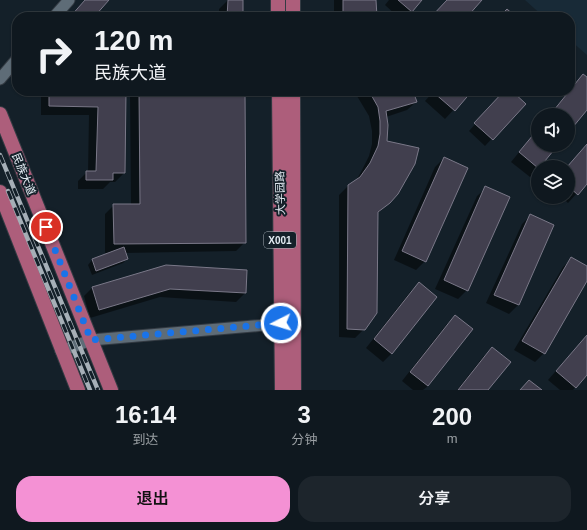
<!DOCTYPE html>
<html lang="zh">
<head>
<meta charset="utf-8">
<style>
  body { margin:0; font-family:Helvetica,"Noto Sans SC",sans-serif; background:#1d252c; color:#f1f3f6; height:100vh; display:flex; flex-direction:column; font-size:15px; white-space:nowrap }
  * { box-sizing:border-box; margin:0 }
  p { font-size:13px; color:#9ba0a4 }
  .icon { flex:none; width:22px; height:22px; fill:none; stroke:currentColor; stroke-width:2; stroke-linecap:round; stroke-linejoin:round }
  .map { position:relative; height:390px; overflow:hidden }
  .details { display:flex; flex-direction:column; background:#0f181f; flex:1 }
  .details>* { flex:none }
  .banner { position:absolute; left:12px; top:12px; width:563px; height:84px; border-radius:16px; box-shadow:0 1px 3px #0004,0 0 0 1px #2f373d; background:#0f181f; color:#f1f3f6; overflow:hidden }
  .tools { position:absolute; left:531px; top:108px; display:grid; gap:8px }
  .tools a { display:grid; place-items:center; width:44px; height:44px; border-radius:50%; background:#0f181f; box-shadow:0 1px 3px #0004,0 0 0 1px #2f373d; font-size:20px }
  .pin { position:absolute; display:grid; place-items:center; width:34px; height:34px; color:#fff; margin:-17px; border:2px solid #fff; border-radius:50%; box-shadow:0 1px 4px #0007 }
  .me { position:absolute; width:44px; margin:-22px; rotate:265deg; stroke-linejoin:round; filter:drop-shadow(0 0 3px #0008) }
  .turn { display:flex; align-items:center; gap:14px; height:84px; padding:0 16px; font-size:18px }
  .turn .icon { width:52px; height:52px; stroke-width:2.5 }
  .turn b { display:block; font-size:28px; line-height:34px }
  .eta { display:flex; justify-content:space-evenly; align-items:center; height:68px; text-align:center }
  .eta b { font-size:24px; font-weight:600; line-height:28px }
  .primary-button { display:flex; gap:8px; margin-top:auto; padding:8px 16px }
  .primary-button a { flex:1; height:46px; border-radius:16px; background:#f491d4; color:#111; font-size:16px; font-weight:600; line-height:46px; text-align:center }
  .primary-button a+a { background:#1d252c; color:#f1f3f6 }
  .map>svg:first-child { display:block }
</style>
</head>
<body>
<div class="map">
<svg width="587" height="390" viewBox="0 0 587 390">
  <rect width="100%" height="100%" fill="#142029"/>
  <path fill="#182a37" d="M525 0H587V55L570 40V17H544Z"/>
  <path fill="#0007" d="M228 0 242 17H219V9Z
    M334 0H375L376 17H334Z
    M389 0H421L406 17H398L385 5Z
    M583 75 587 79V108L568 132V115H549Z
    M41 91H125L124 173 115 182H110L103 189H78V181L87 172H88L89 115H41Z
    M135 91H244L245 242 236 251 125 253 127 259 123 263 92 275 88 265 92 260 111 253H105V214L114 205H131L130 96Z
    M354 91H412L416 102 407 110 386 117 389 202 377 214 364 329 355 338 339 337V195L348 186 355 182 361 172 369 156 372 144V131L369 116Z
    M434 91H471L445 119 425 101Z
    M505 91H510L524 104 485 146 469 131Z
    M529 91H537L533 95Z
    M538 129V145H557L530 177 511 162Z
    M587 144V182L568 203 562 197H568V167Z
    M444 158 425 261 416 270 394 260 435 167Z
    M486 188 467 290 458 299 435 289 477 196Z
    M530 216 553 226 518 305 509 314 486 303 522 224Z
    M572 258 587 267V279L544 353 535 362 514 350 563 267Z
    M246 271 245 293 236 302 160 297 90 318 84 296 92 288Z
    M419 283 392 353 383 362 366 348 410 292Z
    M455 316 472 330 428 386 423 390H413L402 381 446 325Z
    M587 335V374L573 390H560L548 380Z
    M492 348 487 390H457L483 357Z"/>
  <path fill="#413f4e" stroke="#7a7888" d="M85 0H109L94 17H70Z
    M228 0H243V17H227Z
    M343 0H376L377 17H343Z
    M398 0H422L412 12Z
    M447 0H482L467 17H431Z
    M507 9 516 17H499Z
    M583 74 587 77V110L568 133V115H550Z
    M49 91H126L125 173H113V180H86V171H96L98 107 49 106Z
    M139 91H245L246 243 114 244 113 204H140Z
    M369 91H413L417 102 386 111 388 125 387 141 419 148 415 164 398 194 390 203 378 212 377 313 365 330 347 329 348 185 360 177 370 163 378 146 380 134V121L378 107Z
    M434 91H472L455 111 433 92Z
    M504 91H512L526 104 493 140 474 123Z
    M538 129V145H558L540 167 538 168 519 152Z
    M587 144V184L578 195 568 186 567 167Z
    M444 157 468 168 426 262 402 251Z
    M485 186 510 197 468 291 444 280Z
    M530 214 554 225 519 305 494 295Z
    M124 247 128 259 96 271 92 259Z
    M571 257 587 266V281L545 354 522 341Z
    M166 265 247 270 246 293 170 289 99 310 92 287Z
    M419 282 437 297 392 354 374 339Z
    M455 315 473 329 428 386 410 372Z
    M587 335V375L576 388 556 371Z
    M492 347 511 362 488 390H458Z
    M529 380 542 390H520Z"/>
  <g fill="none" stroke-linecap="round" stroke-linejoin="round">
    <defs>
      <path id="tertiary" d="M54 17 69 0
        M0 79 17 59
        M61 351 91 340 288 323"/>
      <path id="primary" d="M278 0V17
        M293 0V17
        M279 91 282 390
        M293 91 294 390
        M0 114 111 390
        M0 192 78 390"/>
    </defs>
    <use href="#tertiary" stroke="#343b43" stroke-width="13"/>
    <use href="#primary" stroke="#343b43" stroke-width="16"/>
    <use href="#tertiary" stroke="#5e6c77" stroke-width="11"/>
    <use href="#primary" stroke="#ad5e7b" stroke-width="14"/>
    <defs>
      <path id="rail" d="M0 155 98 390
        M8 191 90 390"/>
    </defs>
    <use href="#rail" stroke="#a6afb7" stroke-width="4.5"/>
    <use href="#rail" stroke="#142029" stroke-width="3" stroke-dasharray="9" stroke-linecap="butt"/>
  </g>
  <g fill="none" stroke-linecap="round" stroke-linejoin="round">
    <path stroke="#1a73e8" stroke-width="7" stroke-dasharray="0 12.6" d="M46 227 91 340 281 323"/>
  </g>
  <g text-anchor="middle" dominant-baseline="central" stroke-width="4" stroke-linejoin="round" paint-order="stroke">
    <rect fill="#142029" stroke="#a6afb6" stroke-width="1" x="264" y="232" width="32" height="16" rx="3"/>
    <g font-size="10" font-weight="bold" fill="#e4ecf3">
      <text x="280" y="240">X001</text>
    </g>
    <g font-size="11" fill="#e4ecf3" stroke="#142029">
      <text transform="translate(24 174) rotate(68)">民族大道</text>
      <text transform="translate(280 193) rotate(-91)">大学园路</text>
    </g>
  </g>
</svg>
<div class="tools">
<a><svg class="icon" aria-label="sound" viewBox="0 0 24 24"><path d="M4 9h4l5-4v14l-5-4H4zM17 9q2 3 0 6"/></svg></a>
<a><svg class="icon" aria-label="layers" viewBox="0 0 24 24"><path d="M12 4l9 5-9 5-9-5zM3 14l9 5 9-5"/></svg></a>
</div>
<div class="pin" style="left:46px;top:227px;background:#d93025"><svg class="icon" aria-label="arrive" viewBox="0 0 24 24"><path d="M6 21V4h12l-3 4 3 4H6"/></svg></div>
<svg class="me" style="left:281px;top:323px" viewBox="-20 -20 40 40"><circle r="17" fill="#1a73e8" stroke="#fff" stroke-width="3"/><path d="M0-11L8 9 0 5-8 9z" fill="#fff"/></svg>
<div class="banner">
<div class="turn"><svg class="icon" aria-label="right" viewBox="0 0 24 24"><path d="M7 20v-9h11M14 6l5 5-5 5"/></svg><div><b>120 m</b>民族大道</div></div>
</div>
</div>
<section class="details">
<div class="eta">
<div><b>16:14</b><p>到达</p></div>
<div><b>3</b><p>分钟</p></div>
<div><b>200</b><p>m</p></div>
</div>
<div class="primary-button"><a>退出</a><a>分享</a></div>
</section>
</body>
</html>
